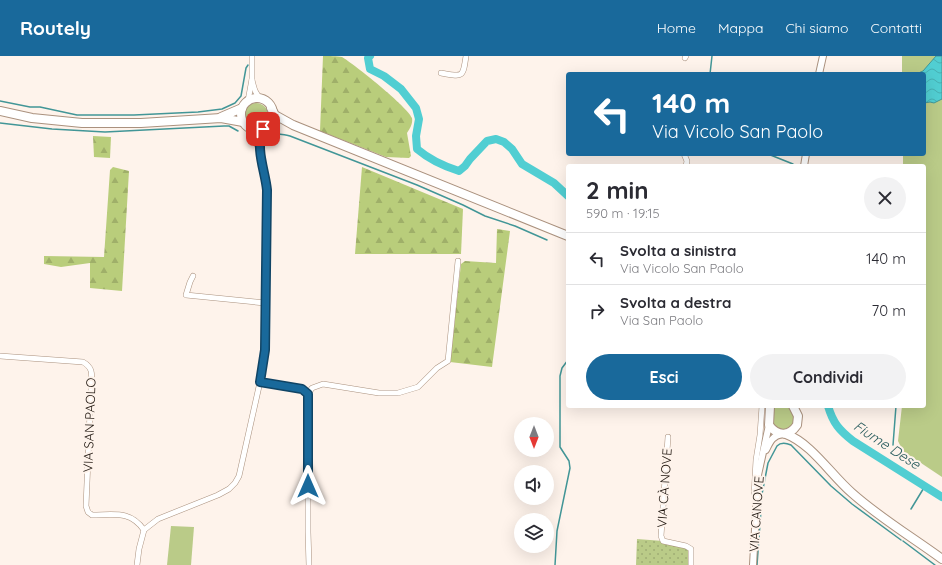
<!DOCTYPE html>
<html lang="it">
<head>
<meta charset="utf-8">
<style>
  :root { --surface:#fff; --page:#f2f2f3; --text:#2b2b33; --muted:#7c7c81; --line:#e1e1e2; --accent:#19699b }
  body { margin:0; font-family:Quicksand,sans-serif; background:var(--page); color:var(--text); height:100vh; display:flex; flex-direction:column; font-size:15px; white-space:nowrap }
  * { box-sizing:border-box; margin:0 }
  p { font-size:13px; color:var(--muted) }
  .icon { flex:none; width:22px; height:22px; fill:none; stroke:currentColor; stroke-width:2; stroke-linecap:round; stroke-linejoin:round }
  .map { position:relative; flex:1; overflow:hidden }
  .panel { position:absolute; left:566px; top:108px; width:360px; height:244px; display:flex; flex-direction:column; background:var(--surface); border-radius:4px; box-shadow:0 4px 16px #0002 }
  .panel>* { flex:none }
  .guide { position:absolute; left:566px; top:16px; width:360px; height:84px; border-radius:4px; box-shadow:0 4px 16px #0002; background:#19699b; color:#fff; overflow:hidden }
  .needle { width:26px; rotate:180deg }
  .controls { position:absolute; left:514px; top:361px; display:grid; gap:8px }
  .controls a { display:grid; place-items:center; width:40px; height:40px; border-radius:50%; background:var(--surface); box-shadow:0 4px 16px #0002; font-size:20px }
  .pin { position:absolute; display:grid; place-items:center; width:34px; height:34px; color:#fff; margin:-17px; border-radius:8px; box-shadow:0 2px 6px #0006 }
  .me { position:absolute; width:44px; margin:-22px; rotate:0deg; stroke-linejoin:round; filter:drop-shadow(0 0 3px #0008) }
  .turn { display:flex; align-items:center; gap:14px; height:84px; padding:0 20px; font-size:18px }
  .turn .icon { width:52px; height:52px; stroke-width:2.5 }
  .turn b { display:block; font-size:28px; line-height:34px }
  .round { display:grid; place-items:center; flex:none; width:42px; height:42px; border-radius:21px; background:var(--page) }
  .head { display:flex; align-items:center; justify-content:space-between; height:68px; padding:0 20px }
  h1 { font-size:24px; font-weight:700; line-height:30px }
  .button { display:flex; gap:8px; margin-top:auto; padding:8px 20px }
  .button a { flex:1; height:46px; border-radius:24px; background:var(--accent); color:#fff; font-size:16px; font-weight:700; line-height:46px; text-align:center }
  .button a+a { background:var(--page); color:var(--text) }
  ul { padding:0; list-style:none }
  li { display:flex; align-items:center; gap:12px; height:52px; padding:0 20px; border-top:1px solid var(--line) }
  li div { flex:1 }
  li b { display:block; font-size:15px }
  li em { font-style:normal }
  header { display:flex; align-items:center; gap:24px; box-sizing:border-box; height:56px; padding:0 20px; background:var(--accent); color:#fff }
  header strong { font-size:19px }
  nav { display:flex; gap:22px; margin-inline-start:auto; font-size:14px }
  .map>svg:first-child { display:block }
  .green { fill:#bacb88 }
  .forest { fill:url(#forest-firs) }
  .park { fill:url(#park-dots) }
  .water { fill:url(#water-waves); stroke:#429697 }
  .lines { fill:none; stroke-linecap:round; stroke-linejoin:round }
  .stream { stroke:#429697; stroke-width:1.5 }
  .river { stroke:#51ced2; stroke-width:8 }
  .minor-casing { stroke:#aa917e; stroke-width:6 }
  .tertiary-casing { stroke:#aa917e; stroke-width:8 }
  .primary-casing { stroke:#aa917e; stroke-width:10 }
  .minor { stroke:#fff; stroke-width:5 }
  .tertiary { stroke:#fff; stroke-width:6 }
  .primary { stroke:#fff; stroke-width:8 }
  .route-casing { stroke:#104465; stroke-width:10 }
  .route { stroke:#19699b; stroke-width:7 }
  .labels { text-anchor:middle; stroke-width:4; stroke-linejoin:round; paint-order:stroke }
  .street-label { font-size:13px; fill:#1e150e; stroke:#fef3eb }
  .water-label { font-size:14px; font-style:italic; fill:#265a5c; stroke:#fef3eb }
</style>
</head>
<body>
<header>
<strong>Routely</strong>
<nav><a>Home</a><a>Mappa</a><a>Chi siamo</a><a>Contatti</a></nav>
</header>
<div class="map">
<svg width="942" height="509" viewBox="0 0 942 509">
  <defs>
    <pattern id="forest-firs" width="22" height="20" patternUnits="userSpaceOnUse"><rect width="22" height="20" fill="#b9cd7b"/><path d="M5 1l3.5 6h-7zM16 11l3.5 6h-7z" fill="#9faf69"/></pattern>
    <pattern id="park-dots" width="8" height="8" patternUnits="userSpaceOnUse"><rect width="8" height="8" fill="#bacb88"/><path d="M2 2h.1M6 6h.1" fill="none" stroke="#9fad74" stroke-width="1.8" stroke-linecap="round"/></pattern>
    <pattern id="water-waves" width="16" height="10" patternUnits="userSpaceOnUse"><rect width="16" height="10" fill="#51ced2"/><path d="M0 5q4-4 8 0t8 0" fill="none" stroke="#46b0b3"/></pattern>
  </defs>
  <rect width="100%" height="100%" fill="#fef3eb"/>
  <g class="green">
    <path d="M902 0H942V421L903 395 898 385 902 350H924V110H903V98H924V18H902Z"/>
    <circle cx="256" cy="59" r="12"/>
    <path d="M773 350H790C791 353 794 356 794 359 798 375 775 379 772 367 771 362 773 355 773 350Z"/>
    <path d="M171 470 194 471 191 509H167Z"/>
  </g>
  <g class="forest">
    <path d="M323 0C329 0 337 0 342 1 354 8 408 51 412 62 413 68 410 72 407 77L411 100 409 102 386 101 320 75Z"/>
    <path d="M93 80 111 81 110 102 94 101Z"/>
    <path d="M113 111 129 115 122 235 90 232V207L61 211 44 208V200L104 201 110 114Z"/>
    <path d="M362 111 463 153 461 198H355Z"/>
    <path d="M497 173 510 175 492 311 450 306 461 208 465 205 496 207Z"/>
  </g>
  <path class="park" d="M637 483 663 485 689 491 691 509H636Z"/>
  <path class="water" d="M936 0H942V43L934 47 930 46 924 47V18H916L923 15Z"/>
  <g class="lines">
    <g class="stream">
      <path d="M710 18 712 0"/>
      <path d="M0 45 30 51H40L77 59H134L198 56 222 53 235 47 241 40 246 12 248 9"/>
      <path d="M0 67 52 73 105 76 224 70H229L238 75"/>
      <path d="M266 88C279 82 271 75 290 80L417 129 463 149 485 160 515 170 547 184"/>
      <path d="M768 98 793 108 794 110"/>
      <path d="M893 389 896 350"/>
      <path d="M761 450 762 438 768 407 777 390C781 386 786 387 791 389L831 430 852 448 901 484"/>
      <path d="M911 453 925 430"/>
      <path d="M903 485 935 509"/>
      <path d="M555 509 557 475 570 412 569 405 560 391V320L562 312 568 304"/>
      <path d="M757 509 761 454"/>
    </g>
    <g class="river">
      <path d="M370 0 368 2 370 13 384 20 401 33 416 52 419 63 416 80 417 93C430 104 443 110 459 115L465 110 470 103 487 85 496 83 504 86 512 93 522 108 554 127 568 140"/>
      <path d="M828 350C833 367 839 374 853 385L942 441"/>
    </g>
    <g class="minor-casing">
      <g id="minor">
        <path d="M685 2 686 0"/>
        <path d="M441 17C463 21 463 22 466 0"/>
        <path d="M252 24C254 32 255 38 262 44"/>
        <path d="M248 45 252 23V0"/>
        <path d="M259 92 261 79 263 73"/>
        <path d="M684 98 687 105 686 110"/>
        <path d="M193 220 190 226 186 239 265 247"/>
        <path d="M0 300 83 306C95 313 91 320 91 333L86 450 88 456 92 459C114 459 130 454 144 474"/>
        <path d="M260 326 302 333 308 338"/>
        <path d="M668 381 661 480 663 485 686 490 691 493V509"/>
        <path d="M754 440 756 404 760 379 762 350"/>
        <path d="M137 509 139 493 144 474 149 470 158 463 218 439 229 433 235 427 239 420 260 326 265 294 267 134 265 122 259 93 250 73"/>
        <path d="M309 509 308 476V338L312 332 323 328 379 337H398L418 331 437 312 448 305 458 205"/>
      </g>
    </g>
    <g class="tertiary-casing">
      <g id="tertiary">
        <path d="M819 18 823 0"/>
        <path d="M804 110 806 98"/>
        <path d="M766 394C770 386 772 380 782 378"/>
        <path d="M753 509 758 419 769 369"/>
      </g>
    </g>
    <g class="primary-casing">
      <g id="primary">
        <circle cx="257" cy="58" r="16"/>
        <path d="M271 52 275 59 293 69 568 180"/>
        <path d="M0 55 32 62 82 67H141L221 62 243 66"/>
        <path d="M221 61 242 52"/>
        <path d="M770 350 769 369C777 380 789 381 797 369L798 360 793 350"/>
        <path d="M786 378C812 388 831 419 852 437 880 462 912 481 942 503"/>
      </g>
    </g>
    <use href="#minor" class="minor"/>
    <use href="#tertiary" class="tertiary"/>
    <use href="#primary" class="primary"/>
  </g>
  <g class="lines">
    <g class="route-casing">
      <path id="route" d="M263 73C255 93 265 114 267 134L265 294 260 326 302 333 308 338V430"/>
    </g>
    <use href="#route" class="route"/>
  </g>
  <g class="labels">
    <g class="street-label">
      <text transform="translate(89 369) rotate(-88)" y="5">VIA SAN PAOLO</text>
      <text transform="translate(664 432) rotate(-86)" y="5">VIA CÀ NOVE</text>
      <text transform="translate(756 458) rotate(-86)" y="5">VIA CANOVE</text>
    </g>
    <g class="water-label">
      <text transform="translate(887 389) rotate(33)" y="5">Fiume Dese</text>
    </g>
  </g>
</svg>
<div class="controls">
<a><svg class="needle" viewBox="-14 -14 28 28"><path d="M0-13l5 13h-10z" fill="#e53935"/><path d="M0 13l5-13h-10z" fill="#7c7c81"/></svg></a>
<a><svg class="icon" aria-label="sound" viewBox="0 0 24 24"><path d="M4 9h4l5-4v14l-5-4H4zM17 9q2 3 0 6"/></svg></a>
<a><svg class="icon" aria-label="layers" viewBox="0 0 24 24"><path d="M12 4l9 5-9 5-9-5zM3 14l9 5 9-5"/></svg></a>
</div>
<div class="pin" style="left:263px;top:73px;background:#d93025"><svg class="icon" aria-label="arrive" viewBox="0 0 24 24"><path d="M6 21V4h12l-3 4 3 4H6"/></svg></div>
<svg class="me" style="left:308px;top:430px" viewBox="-20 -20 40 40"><path d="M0-17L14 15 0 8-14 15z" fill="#19699b" stroke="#fff" stroke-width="4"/></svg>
<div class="guide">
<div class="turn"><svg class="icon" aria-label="left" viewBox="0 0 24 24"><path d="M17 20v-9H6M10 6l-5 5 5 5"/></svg><div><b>140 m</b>Via Vicolo San Paolo</div></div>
</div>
<section class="panel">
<div class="head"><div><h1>2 min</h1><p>590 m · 19:15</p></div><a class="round"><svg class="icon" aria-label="close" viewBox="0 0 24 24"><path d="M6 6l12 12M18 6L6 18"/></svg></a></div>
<ul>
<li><svg class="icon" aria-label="left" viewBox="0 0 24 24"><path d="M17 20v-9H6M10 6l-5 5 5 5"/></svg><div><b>Svolta a sinistra</b><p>Via Vicolo San Paolo</p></div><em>140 m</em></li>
<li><svg class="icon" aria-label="right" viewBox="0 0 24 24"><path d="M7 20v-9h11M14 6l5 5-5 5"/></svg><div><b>Svolta a destra</b><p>Via San Paolo</p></div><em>70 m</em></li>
</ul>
<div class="button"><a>Esci</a><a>Condividi</a></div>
</section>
</div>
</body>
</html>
